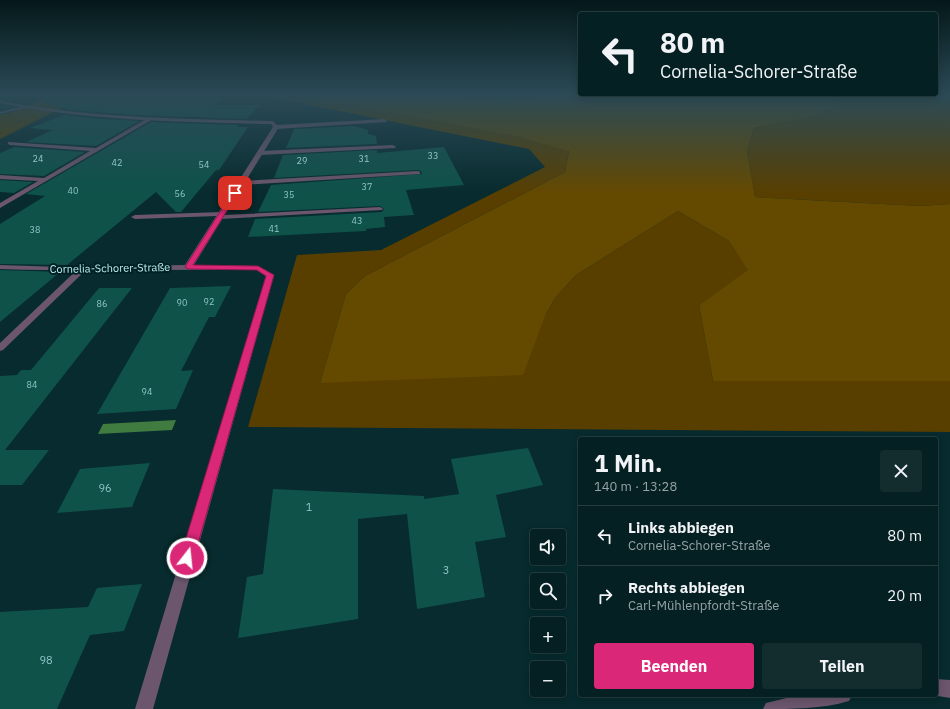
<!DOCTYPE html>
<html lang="de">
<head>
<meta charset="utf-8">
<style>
  :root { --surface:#052022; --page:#132d2f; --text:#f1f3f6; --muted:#97a3a5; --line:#263e40; --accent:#db2777 }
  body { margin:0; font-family:"IBM Plex Sans",sans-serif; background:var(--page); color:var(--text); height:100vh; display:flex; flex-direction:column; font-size:15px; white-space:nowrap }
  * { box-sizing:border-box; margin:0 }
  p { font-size:13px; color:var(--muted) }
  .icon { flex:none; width:22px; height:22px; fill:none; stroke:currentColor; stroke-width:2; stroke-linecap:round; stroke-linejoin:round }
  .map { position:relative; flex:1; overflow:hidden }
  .sheet { position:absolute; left:578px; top:437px; width:360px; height:260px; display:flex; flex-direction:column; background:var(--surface); border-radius:4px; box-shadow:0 2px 10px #0003,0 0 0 1px var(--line) }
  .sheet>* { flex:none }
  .guide { position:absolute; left:578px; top:12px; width:360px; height:84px; border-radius:4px; box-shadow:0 2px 10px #0003,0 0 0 1px var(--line); background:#052022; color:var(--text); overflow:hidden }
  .controls { position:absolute; left:530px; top:529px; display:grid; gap:8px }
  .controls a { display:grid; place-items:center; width:36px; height:36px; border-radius:4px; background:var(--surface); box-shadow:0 2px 10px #0003,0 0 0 1px var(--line); font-size:20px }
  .pin { position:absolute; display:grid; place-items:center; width:34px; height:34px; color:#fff; margin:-17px; border-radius:8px; box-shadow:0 2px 6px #0006 }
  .me { position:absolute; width:44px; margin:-22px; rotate:16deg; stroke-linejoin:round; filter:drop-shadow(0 0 3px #0008) }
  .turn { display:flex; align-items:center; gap:14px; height:84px; padding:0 16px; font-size:18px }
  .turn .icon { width:52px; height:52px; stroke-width:2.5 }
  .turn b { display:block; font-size:28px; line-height:34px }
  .round { display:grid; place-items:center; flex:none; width:42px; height:42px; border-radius:4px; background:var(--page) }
  .head { display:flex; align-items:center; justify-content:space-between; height:68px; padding:0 16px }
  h1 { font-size:24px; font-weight:800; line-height:30px }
  .action { display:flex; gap:8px; margin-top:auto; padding:8px 16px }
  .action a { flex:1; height:46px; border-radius:4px; background:var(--accent); color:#fff; font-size:16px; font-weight:800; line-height:46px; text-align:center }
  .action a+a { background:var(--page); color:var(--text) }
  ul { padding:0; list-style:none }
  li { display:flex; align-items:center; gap:12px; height:60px; padding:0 16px; border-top:1px solid var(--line) }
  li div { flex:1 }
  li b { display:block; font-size:15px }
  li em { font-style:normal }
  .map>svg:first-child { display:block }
  .green { fill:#583f00 }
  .forest { fill:#644900 }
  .water { fill:#407b40 }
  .building { fill:#0e524a }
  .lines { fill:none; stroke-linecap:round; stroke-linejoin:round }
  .lane { fill:#6b566d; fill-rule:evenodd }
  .street { fill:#6b566d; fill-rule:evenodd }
  .route { fill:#db2777; stroke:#8e194d }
  .labels { text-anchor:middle; stroke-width:4; stroke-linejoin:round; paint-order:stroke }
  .number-label { font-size:9px; fill:#90c6c7 }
  .street-label { font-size:11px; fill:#bcecf1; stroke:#002124 }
  .near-number-label { font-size:11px; fill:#90c6c7 }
</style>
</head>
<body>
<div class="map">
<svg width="950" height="709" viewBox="0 0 950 709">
  <rect width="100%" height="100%" fill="#072b2e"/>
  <g class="green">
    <path d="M53 94H89L0 139V115L16 111Z"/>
    <path d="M255 94H298L349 103 518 137 569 150 565 172 365 276 346 294 320 383 545 316 555 298 576 275 678 211 729 241 749 270 699 305 713 381H950V432L248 427 297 255 381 250 545 167 529 149Z"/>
    <path d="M452 94H550L506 102Z"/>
    <path d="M841 94H950V204L920 206 755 197 747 151 754 128 815 116 848 97Z"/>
  </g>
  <path class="forest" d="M298 94H452L506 102 550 94H841L849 97 815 116 754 128 747 151 755 197 920 206 950 204V381H713L699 305 748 270 729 241 678 211 576 275 555 298 545 316 523 375 320 383 346 294 365 276 565 172 569 151 518 137Z"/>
  <path class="water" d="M176 420 172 430 98 434 103 424Z"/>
  <g class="building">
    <path d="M45 94H173L165 98 222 99 213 105H260L246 119 136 115 70 110 44 103Z"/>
    <path d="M64 115 101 119 139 121 96 146 26 142 53 130 30 128Z"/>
    <path d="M151 122 239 125 237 127H248L219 170H216L181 212H176L156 192 67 265 0 264V224L45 196 26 194Z"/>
    <path d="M354 126 368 130V134L376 136 377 144 286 148 294 129Z"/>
    <path d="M14 147 85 152 44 176 0 174V153Z"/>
    <path d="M444 147 464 185 406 190 414 215 384 217 385 227 366 229V231L248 237 255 219 382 212 384 209 380 206 258 212 271 185 422 174 421 171 418 170 274 178 283 155 377 150V153Z"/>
    <path d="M0 180 33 182 14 193 0 192Z"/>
    <path d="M0 270 32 271 60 272 0 322Z"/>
    <path d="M231 286 215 317H209L181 371 193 370 176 409 97 414 170 288Z"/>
    <path d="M99 288H132L5 450H49L22 485H0V376L17 375 21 370H31Z"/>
    <path d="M528 448 543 485 496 495 506 537 475 542 485 597 417 609 407 514 358 519V619L238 638 247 577 263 574 273 489 424 496V499L459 494 451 459Z"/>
    <path d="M150 463 132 507 57 513 80 469Z"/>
    <path d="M142 584 124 631 90 635 57 709H0V612L88 607 97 588Z"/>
  </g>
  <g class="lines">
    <g class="lane">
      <path d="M23 106 25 108 0 114V112Z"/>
      <path d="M148 118 153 119 0 208V203L38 181 0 179V175L44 178 90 151 10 145 8 144V142L96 148Z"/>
      <path d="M385 119 387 122 276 129 273 127 276 125Z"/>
      <path d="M393 145 396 147 395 148 260 155 257 153 260 151Z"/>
      <path d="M418 171 420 172V174L241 185 238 183 241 181Z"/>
      <path d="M380 207 383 209 382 210 220 219H217V216L135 219 131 217 135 215 222 212 225 215Z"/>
      <path d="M81 266H84L88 268 3 350 0 351V343Z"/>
    </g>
    <g class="street">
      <path d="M0 101C90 118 182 119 273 121L279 127 194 265 258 266 274 275 153 709H135L266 276 256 270C171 269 85 272 0 269V265L62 267 185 265 273 127 271 124C181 122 89 121 0 103Z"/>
      <path d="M936 679 950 680V698L932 695H936Z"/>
      <path d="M799 695H852L849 701C822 709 792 709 763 709L766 703Z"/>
    </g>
  </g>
  <linearGradient id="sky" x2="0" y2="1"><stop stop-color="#041819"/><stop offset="0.49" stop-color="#2b4a57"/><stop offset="1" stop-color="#2b4a57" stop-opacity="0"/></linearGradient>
  <rect width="950" height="193" fill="url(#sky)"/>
  <path class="route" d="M235 191 238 193 193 265 258 266 274 275 194 558 192 563 187 564 182 563 180 558 266 276 257 270 188 269 185 267 232 193Z"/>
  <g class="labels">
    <g class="number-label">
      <text x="433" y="159">33</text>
      <text x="38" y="162">24</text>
      <text x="364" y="162">31</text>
      <text x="302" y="164">29</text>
      <text x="117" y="166">42</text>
      <text x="204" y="168">54</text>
      <text x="367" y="190">37</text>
      <text x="73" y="194">40</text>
      <text x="180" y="197">56</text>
      <text x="289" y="198">35</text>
      <text x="357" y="224">43</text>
      <text x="274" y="232">41</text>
      <text x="35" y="233">38</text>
      <text x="209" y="305">92</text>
      <text x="182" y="306">90</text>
      <text x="102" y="307">86</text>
      <text x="32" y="388">84</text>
      <text x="147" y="395">94</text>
    </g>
    <g class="street-label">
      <text transform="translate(110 268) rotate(-1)" y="4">Cornelia-Schorer-Straße</text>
    </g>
    <g class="near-number-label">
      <text x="105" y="492">96</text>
      <text x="309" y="511">1</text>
      <text x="446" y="574">3</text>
      <text x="46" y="664">98</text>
    </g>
  </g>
</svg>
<div class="controls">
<a><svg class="icon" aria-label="sound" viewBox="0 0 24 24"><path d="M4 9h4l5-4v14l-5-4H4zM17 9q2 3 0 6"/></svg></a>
<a><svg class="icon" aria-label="search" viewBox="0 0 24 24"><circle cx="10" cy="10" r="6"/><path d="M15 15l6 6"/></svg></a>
<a>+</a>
<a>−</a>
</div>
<div class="pin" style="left:235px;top:193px;background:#d93025"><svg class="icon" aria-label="arrive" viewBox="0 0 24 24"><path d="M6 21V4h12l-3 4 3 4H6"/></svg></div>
<svg class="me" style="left:187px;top:558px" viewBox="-20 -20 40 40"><circle r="17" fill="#db2777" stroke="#fff" stroke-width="3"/><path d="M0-11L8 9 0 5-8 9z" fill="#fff"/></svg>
<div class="guide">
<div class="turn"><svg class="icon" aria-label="left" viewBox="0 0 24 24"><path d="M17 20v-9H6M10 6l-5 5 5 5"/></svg><div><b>80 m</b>Cornelia-Schorer-Straße</div></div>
</div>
<section class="sheet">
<div class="head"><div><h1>1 Min.</h1><p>140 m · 13:28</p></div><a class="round"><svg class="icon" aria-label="close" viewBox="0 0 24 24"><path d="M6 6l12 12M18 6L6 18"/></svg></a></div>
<ul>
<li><svg class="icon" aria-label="left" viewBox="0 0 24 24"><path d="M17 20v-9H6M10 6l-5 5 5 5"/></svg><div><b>Links abbiegen</b><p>Cornelia-Schorer-Straße</p></div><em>80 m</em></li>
<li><svg class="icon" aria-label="right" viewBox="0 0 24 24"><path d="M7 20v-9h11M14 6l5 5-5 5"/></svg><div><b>Rechts abbiegen</b><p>Carl-Mühlenpfordt-Straße</p></div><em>20 m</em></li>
</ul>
<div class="action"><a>Beenden</a><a>Teilen</a></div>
</section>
</div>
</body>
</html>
